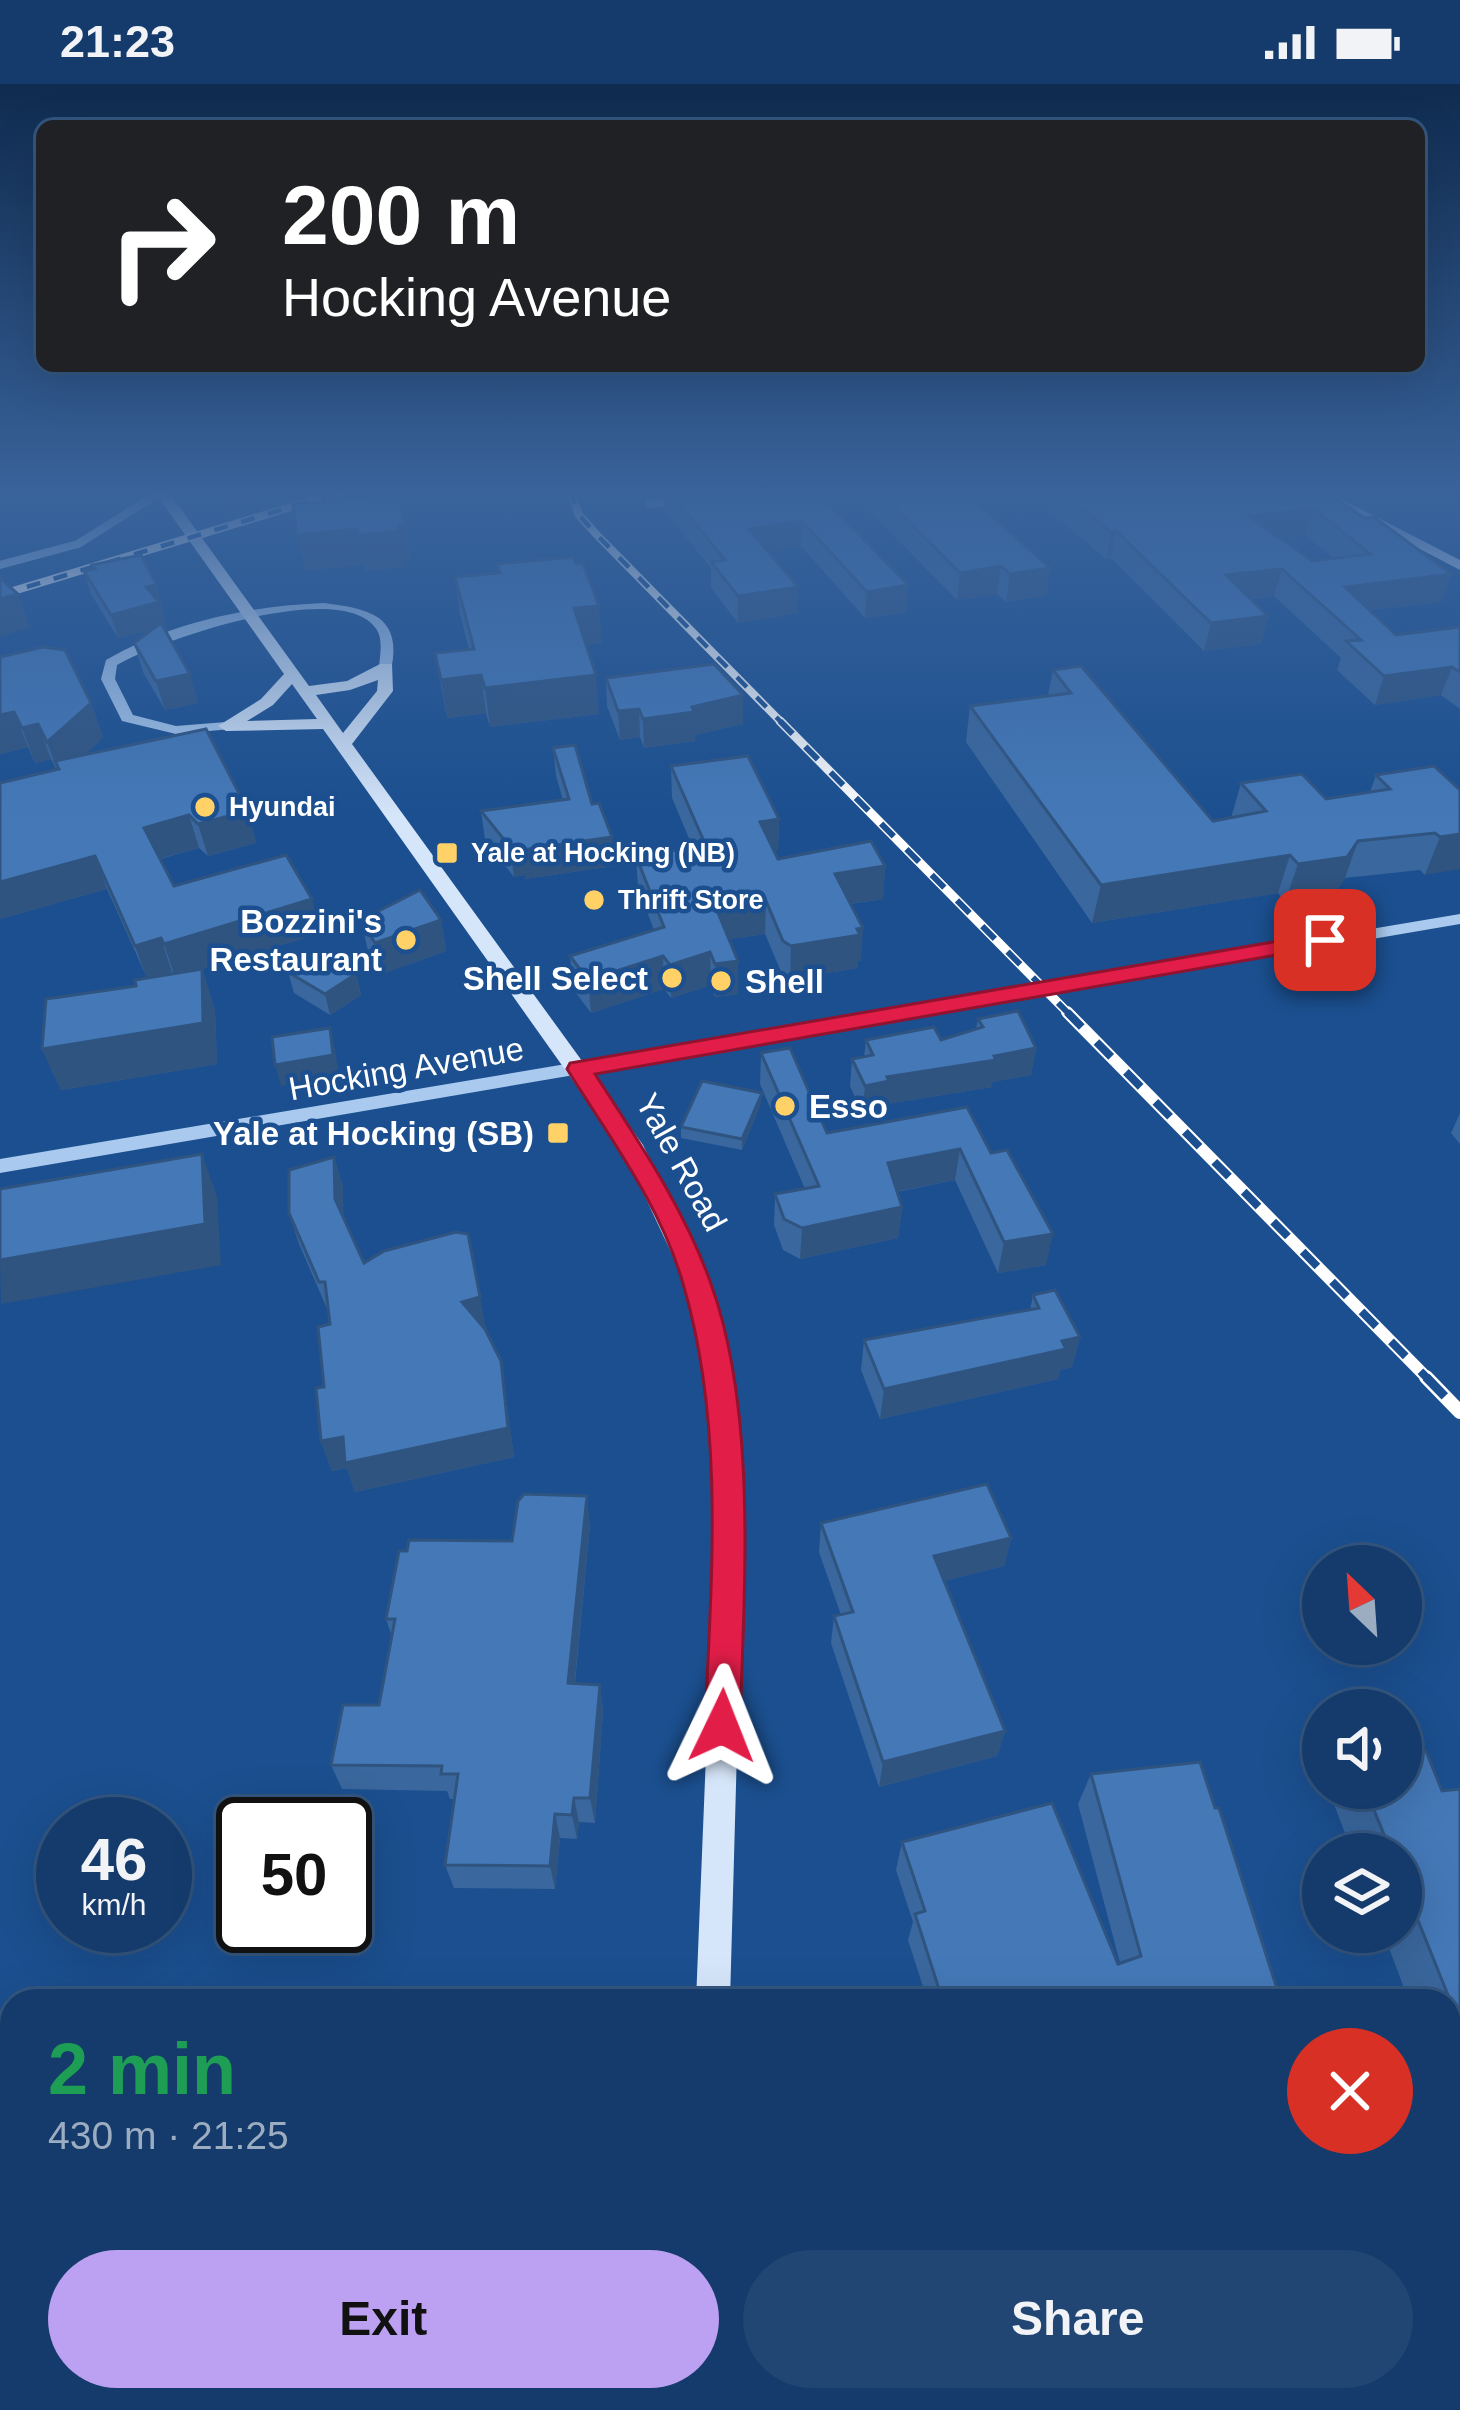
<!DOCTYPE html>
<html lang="en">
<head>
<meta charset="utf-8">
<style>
  :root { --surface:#143b6b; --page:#214673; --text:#f1f3f6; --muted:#9dadc1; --line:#33557e; --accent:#bca0f2 }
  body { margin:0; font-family:Arial,sans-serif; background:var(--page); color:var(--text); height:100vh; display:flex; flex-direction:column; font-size:45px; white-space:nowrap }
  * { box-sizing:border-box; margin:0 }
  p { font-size:39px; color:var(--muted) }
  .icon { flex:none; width:66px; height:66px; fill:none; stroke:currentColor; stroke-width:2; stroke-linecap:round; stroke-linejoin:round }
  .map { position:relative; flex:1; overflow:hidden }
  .sheet { position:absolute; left:0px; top:1905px; width:1461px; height:423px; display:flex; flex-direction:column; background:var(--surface); border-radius:36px 36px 0 0; box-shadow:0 12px 48px #0002,0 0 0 3px var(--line) }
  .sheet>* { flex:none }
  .guide { position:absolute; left:36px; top:36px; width:1389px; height:252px; border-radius:18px; box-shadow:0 12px 48px #0002,0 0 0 3px var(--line); background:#202124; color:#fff; overflow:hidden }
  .needle { width:78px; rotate:335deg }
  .tools { position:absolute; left:1302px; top:1461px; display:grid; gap:24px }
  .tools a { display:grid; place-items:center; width:120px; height:120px; border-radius:50%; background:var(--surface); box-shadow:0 12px 48px #0002,0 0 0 3px var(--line); font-size:60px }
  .speed { position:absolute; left:36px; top:1713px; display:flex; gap:24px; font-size:60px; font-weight:700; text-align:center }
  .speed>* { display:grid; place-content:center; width:156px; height:156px; border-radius:50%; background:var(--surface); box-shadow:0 12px 48px #0002,0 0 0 3px var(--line); line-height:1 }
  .speed small { font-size:30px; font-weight:400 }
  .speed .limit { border:6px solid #111; border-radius:18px; background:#fff; color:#111 }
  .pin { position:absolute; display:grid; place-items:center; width:102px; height:102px; color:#fff; margin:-51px; border-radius:24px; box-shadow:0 6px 18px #0006 }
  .me { position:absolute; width:132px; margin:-66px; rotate:2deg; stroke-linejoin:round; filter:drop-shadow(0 0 9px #0008) }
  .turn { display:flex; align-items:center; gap:42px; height:252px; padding:0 48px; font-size:54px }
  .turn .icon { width:156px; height:156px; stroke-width:2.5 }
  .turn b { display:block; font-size:84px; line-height:102px }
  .round { display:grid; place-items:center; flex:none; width:126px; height:126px; border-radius:63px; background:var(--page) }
  .head { display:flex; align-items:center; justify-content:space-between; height:204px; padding:0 48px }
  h1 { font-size:72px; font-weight:600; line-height:90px; color:#1e9e55 }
  .action { display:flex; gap:24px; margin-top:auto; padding:24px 48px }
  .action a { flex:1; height:138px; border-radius:72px; background:var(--accent); color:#111; font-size:48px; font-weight:600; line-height:138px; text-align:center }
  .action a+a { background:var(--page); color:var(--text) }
  .status { display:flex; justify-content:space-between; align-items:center; height:84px; padding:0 60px; background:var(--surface); direction:ltr }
  .status svg { height:33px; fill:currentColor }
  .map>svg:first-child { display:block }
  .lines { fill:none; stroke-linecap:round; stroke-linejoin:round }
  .minor { stroke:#a9c9ee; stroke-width:8 }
  .tertiary { fill:#a9c9ee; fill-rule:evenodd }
  .secondary { fill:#d6e6fa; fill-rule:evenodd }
  .rail-far3-casing { stroke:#fff; stroke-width:8 }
  .rail-far2-casing { stroke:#fff; stroke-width:9 }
  .rail-far1-casing { stroke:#fff; stroke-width:12 }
  .rail-casing { stroke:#fff; stroke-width:14 }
  .rail-far3 { stroke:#1b4f8f; stroke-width:4.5; stroke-dasharray:14; stroke-linecap:butt }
  .rail-far2 { stroke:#1b4f8f; stroke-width:6; stroke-dasharray:18; stroke-linecap:butt }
  .rail-far1 { stroke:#1b4f8f; stroke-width:8; stroke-dasharray:21; stroke-linecap:butt }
  .rail { stroke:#1b4f8f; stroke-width:9; stroke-dasharray:27; stroke-linecap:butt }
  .wall { fill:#3a679d; fill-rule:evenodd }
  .shaded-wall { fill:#305480 }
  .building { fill:#4478b7; stroke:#305480; stroke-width:3; fill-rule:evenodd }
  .route { fill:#e11d48; stroke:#92132f; stroke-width:3 }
  .poi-dot { fill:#ffd166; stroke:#1b4f8f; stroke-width:4.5 }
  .labels { text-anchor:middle; stroke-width:9; stroke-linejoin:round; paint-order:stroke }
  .far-poi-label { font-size:27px; font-weight:bold; fill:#fff; stroke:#1b4f8f; text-anchor:start }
  .poi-label { font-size:33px; font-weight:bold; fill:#fff; stroke:#1b4f8f; text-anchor:end }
  .street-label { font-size:33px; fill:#fff; stroke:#1b4f8f }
</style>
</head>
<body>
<div class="status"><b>21:23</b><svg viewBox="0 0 49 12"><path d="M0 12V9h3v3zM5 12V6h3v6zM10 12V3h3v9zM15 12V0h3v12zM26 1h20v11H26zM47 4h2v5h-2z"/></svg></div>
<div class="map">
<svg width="1460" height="2326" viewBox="0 0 1460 2326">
  <rect width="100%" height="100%" fill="#1b4f8f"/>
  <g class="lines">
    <g class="minor">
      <path d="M650 420 676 417"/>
      <path d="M0 481 78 460 162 407"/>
    </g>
    <g class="tertiary">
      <path d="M324 519C369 525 403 531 391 586L379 583C380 572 383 556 377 546 344 492 159 556 117 581L115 595 133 631 176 642 226 638 233 642 231 645 176 650 122 637 101 595 106 576C172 538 249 522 324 519Z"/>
      <path d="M1460 830V840L0 1089V1075Z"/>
    </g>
    <g class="secondary">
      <path d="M154 407H168L309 602 347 597 380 580H392L393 607 352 660 643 1061 710 1200 733 1307 743 1450 730 1917H696L715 1450 707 1307 686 1200 625 1070 323 645 226 647 218 642 261 615 284 590ZM378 596 377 607 343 649 316 611 350 606ZM292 600 317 635 247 637 273 621Z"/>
      <path d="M1309 407H1326L1460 476V486Z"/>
      <path d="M647 2316H687L685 2326H645Z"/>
    </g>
    <g class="rail-far3-casing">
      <g id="rail-far3">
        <path d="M570 407 579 431 597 451 783 640"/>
        <path d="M0 511 344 407"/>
      </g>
    </g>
    <g class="rail-far2-casing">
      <path id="rail-far2" d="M780 637 1070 931"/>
    </g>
    <g class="rail-far1-casing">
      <path id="rail-far1" d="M1067 928 1429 1296"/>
    </g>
    <g class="rail-casing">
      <path id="rail" d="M1426 1293 1460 1328"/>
    </g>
    <use href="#rail-far3" class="rail-far3"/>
    <use href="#rail-far2" class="rail-far2"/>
    <use href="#rail-far1" class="rail-far1"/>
    <use href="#rail" class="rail"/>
  </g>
  <g class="wall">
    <path d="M208 407H263L265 418 226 430Z"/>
    <path d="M650 407H817L906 528 865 534 801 462 768 468 797 529 738 539 711 504V484L665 427 664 410 653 411Z"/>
    <path d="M850 407H964L1050 484 1046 511 1006 518 997 510 957 516Z"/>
    <path d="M1027 407H1325L1451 490 1441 518 1370 526 1396 551 1460 543V625L1441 611 1375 621 1337 586 1341 574 1274 512 1251 515 1268 532 1261 560 1204 567 1111 474 1106 475ZM1306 451 1334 475 1312 477 1280 454Z"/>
    <path d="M497 480H576L602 559 586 561 599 630 490 643 486 629 447 634 435 569 469 565 460 530 455 493 498 489Z"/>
    <path d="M84 487 163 524 161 525 166 542H163L190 590 198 619 165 626 143 588 134 559 154 545 118 554 91 510Z"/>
    <path d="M0 573 91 619 103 654 84 671 248 727 256 759 208 772 199 764 160 775 174 802 321 849 202 885 215 926 217 980 61 1006 42 965 147 894 107 805 0 835V699L56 685 51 675 35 679 28 663 0 670Z"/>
    <path d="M1053 586 1213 737 1231 734 1241 699 1326 715 1370 708 1376 691 1460 706 1425 791 1420 786 1345 794 1334 810 1285 818 1278 809 1092 839 966 658 970 622 1048 611Z"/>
    <path d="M606 594 743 611V640L695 651V657L644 664 640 653 620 656 607 622Z"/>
    <path d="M553 664 612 753 614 782 525 795V791L514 793 485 756 481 727 563 716 556 692Z"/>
    <path d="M671 682 779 735 778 767H774L778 775 885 782 883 815 850 820 861 877H858V884L790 895 782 890 765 850 729 855 738 877V910L715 913 711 901 671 914 664 905 591 929 573 905 570 872 654 846 638 804 636 772 693 764 672 714Z"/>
    <path d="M361 836H441L446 867 382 890 368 867Z"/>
    <path d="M288 888 356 890 361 911 330 931 294 909Z"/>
    <path d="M978 935 1036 964 1031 991 992 998V1003L887 1020 886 1024 862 1029 850 1002 852 975 864 973 866 956H941L976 945Z"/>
    <path d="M761 969 827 1049 967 1023 1046 1181 998 1189 955 1096 897 1108 902 1123 898 1154 800 1175 783 1166 774 1141 775 1110 805 1105 760 1000Z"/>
    <path d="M761 1019 742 1066 681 1054V1043Z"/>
    <path d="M1460 1029V1060L1451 1049Z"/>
    <path d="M334 1073 343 1104V1134L364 1179 486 1244 501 1277 514 1373 355 1408 347 1384 332 1387 321 1357 330 1240 328 1227 299 1160 289 1129Z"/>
    <path d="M1033 1211 1080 1253 1072 1283 1060 1286 1058 1295 880 1335 861 1286 864 1256 1030 1226Z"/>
    <path d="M821 1439 1011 1454 1004 1482 944 1497 1005 1647 997 1672 879 1703 831 1559 834 1532 841 1531 819 1468Z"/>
    <path d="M590 1441 575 1599 600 1601 603 1628 595 1739 579 1738 577 1755 560 1754 555 1805 454 1804 445 1781 455 1715H450L447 1707 342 1705 331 1681 379 1621 392 1553 386 1535 512 1457Z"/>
    <path d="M1091 1690 1281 1917H918L920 1911 925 1909 908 1856 913 1838 896 1786 902 1758 1120 1879 1078 1720Z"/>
    <path d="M1331 1704H1401L1442 1707 1460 1705V2049L1449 2021V1917H1409L1383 1848H1401V1770H1353L1329 1707Z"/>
    <path d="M985 2316 1041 2326H974V2324Z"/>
    <path d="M1236 2316H1415L1418 2326H1239Z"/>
  </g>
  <g class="shaded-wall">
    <path d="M220 407H263L265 418 226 430Z"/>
    <path d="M1314 425 1306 451 1242 459 1249 432Z"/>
    <path d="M802 437 801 462 748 471 749 445Z"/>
    <path d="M405 440 411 476 404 477 405 483 365 487 359 451Z"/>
    <path d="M357 445 364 481 305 487 297 451Z"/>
    <path d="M1116 447 1111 474 1106 475 1111 448Z"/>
    <path d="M1001 482 997 510 957 516 960 489Z"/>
    <path d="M1050 484 1046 511 1006 518 1010 490Z"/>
    <path d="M1282 485 1274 512 1219 518 1226 491Z"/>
    <path d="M1451 490 1441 518 1336 530 1345 503Z"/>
    <path d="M157 501 166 542 118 554 111 531 146 503Z"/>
    <path d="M908 501 906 528 865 534 867 508Z"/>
    <path d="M798 503 797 529 738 539V512Z"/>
    <path d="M18 510 30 543 0 553V515Z"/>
    <path d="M599 522 602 559 577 562 574 524Z"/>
    <path d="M1268 532 1261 560 1204 567 1211 539Z"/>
    <path d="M1452 583 1441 611 1375 621 1384 592Z"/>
    <path d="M190 590 198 619 165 626 156 597Z"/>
    <path d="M481 591 486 629 447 634 441 596Z"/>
    <path d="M596 591 599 630 490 643 485 604Z"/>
    <path d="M743 611V640L695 651V657L644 664 643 635Z"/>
    <path d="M91 619 103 654 60 693 47 658Z"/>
    <path d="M639 625 640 653 620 656 618 627Z"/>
    <path d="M14 628 28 663 0 670V631Z"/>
    <path d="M38 640 51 675 35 679 22 644Z"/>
    <path d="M248 727 256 759 208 772 198 740Z"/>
    <path d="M189 731 199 764 154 776 144 744Z"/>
    <path d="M779 735 778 767 759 770 760 738Z"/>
    <path d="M1460 750V785L1425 791 1440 753Z"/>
    <path d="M612 753 614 782 525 795V791L514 793 510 763Z"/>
    <path d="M1358 757 1345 794 1334 810 1285 818 1298 780Z"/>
    <path d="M1290 771 1278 809 1092 839 1101 801Z"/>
    <path d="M95 772 107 805 0 835V798Z"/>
    <path d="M885 782 883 815 833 822 835 790Z"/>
    <path d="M312 815 321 849 202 885 215 926 217 980 61 1006 42 965 175 893 164 860Z"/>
    <path d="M766 817 765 850 717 857 716 824Z"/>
    <path d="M441 836 446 867 382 890 375 859Z"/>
    <path d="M863 844 861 877H858V884L790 895 791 862Z"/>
    <path d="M161 854 172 888 147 895 135 862Z"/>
    <path d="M710 868 711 901 671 914 670 881Z"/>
    <path d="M663 872 664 905 591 929 588 896Z"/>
    <path d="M738 877V910L715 913V880Z"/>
    <path d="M356 890 361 911 330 931 325 910Z"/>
    <path d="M330 944 335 965 339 992 281 1002 275 981Z"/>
    <path d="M1036 964 1031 991 992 998V1003L887 1020 886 1024 862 1029 865 1002 887 993Z"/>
    <path d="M762 1009 761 1019 742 1066V1055Z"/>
    <path d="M960 1065 955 1096 884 1110 888 1079Z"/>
    <path d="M202 1070 217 1112 221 1181 1 1220 0 1176Z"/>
    <path d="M334 1073 343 1104 344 1146 335 1115Z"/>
    <path d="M902 1123 898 1154 800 1175 802 1144Z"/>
    <path d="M1053 1150 1046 1181 998 1189 1004 1158Z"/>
    <path d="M480 1213 486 1244 468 1248 462 1218Z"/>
    <path d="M1080 1253 1072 1283 1060 1286 1058 1295 880 1335 884 1305Z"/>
    <path d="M501 1277 514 1373 355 1408 347 1384 332 1387 321 1357Z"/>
    <path d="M587 1412 590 1441 572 1625 568 1599Z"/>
    <path d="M1011 1454 1004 1482 928 1501 934 1472Z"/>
    <path d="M600 1601 603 1628 595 1739 590 1714Z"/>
    <path d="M1005 1647 997 1672 879 1703 883 1678Z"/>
    <path d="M574 1714 579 1738 577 1755 572 1731Z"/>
    <path d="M555 1730 560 1754 555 1805 550 1782Z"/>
  </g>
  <g class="building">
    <path d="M669 407H817L908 501 867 508 802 437 749 445 798 503 738 512 711 478 725 476Z"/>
    <path d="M878 407H964L1050 484 1010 490 1001 482 960 489Z"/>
    <path d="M1062 407H1325L1364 434 1374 433 1451 490 1345 503 1396 551 1460 543V588L1452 583 1384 592 1346 557 1361 556 1282 485 1226 491 1268 532 1211 539 1116 447 1111 448ZM1314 425 1370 470 1312 477 1249 432Z"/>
    <path d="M392 411 393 416H399L405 440 398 441 399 447 359 451 357 445 297 451 293 420Z"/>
    <path d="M141 471 157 501 146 503 159 518 111 531 84 487 95 485 92 481Z"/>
    <path d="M573 473 576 480H583L599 522 574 524 596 591 485 604 481 591 441 596 435 569 474 565 455 493 500 489 497 480Z"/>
    <path d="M0 494 18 510 0 515Z"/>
    <path d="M161 539 190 590 156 597 134 559Z"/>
    <path d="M43 563 65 566 91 619 47 658 38 640 22 644 14 628 0 631V573Z"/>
    <path d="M714 580 743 611 692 623 694 628 643 635 639 625 618 627 606 594Z"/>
    <path d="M1081 582 1213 737 1266 727 1241 699 1302 690 1326 715 1390 705 1376 691 1434 682 1460 706V750L1440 753 1435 749 1358 757 1347 773 1298 780 1290 771 1101 801 970 622 1071 609 1053 586Z"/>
    <path d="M206 645 248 727 198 740 189 731 144 744 174 802 286 771 312 815 164 860 161 854 135 862 95 772 0 798V699L59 685 55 677Z"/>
    <path d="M575 661 592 720 599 719 612 753 522 766 521 761 510 763 481 727 569 715 553 664Z"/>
    <path d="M748 672 779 735 760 738 778 775 871 757 885 782 835 790 863 844 857 845 860 851 791 862 783 857 766 817 716 824 738 877 715 880 710 868 670 881 663 872 588 896 570 872 664 843 636 772 706 762 671 682Z"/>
    <path d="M420 806 441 836 375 859 361 836Z"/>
    <path d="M316 871 356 890 325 910 288 888Z"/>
    <path d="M202 885 203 939 42 965 46 915 136 902 135 896Z"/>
    <path d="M1018 927 1036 964 994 972 996 976 887 993 889 997 865 1002 852 975 873 971 866 956 934 943 941 956 983 943 978 935Z"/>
    <path d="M330 944 333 971 275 981 272 953Z"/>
    <path d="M790 964 827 1049 967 1023 991 1069 1007 1066 1053 1150 1004 1158 960 1065 888 1079 902 1123 802 1144 784 1135 775 1110 819 1102 761 969Z"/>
    <path d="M702 997 762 1009 742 1055 681 1043Z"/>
    <path d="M202 1070 205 1140 0 1176V1105Z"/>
    <path d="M334 1073 335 1115 364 1179 384 1167 456 1148 468 1150 480 1213 462 1218 485 1245 501 1277 508 1344 345 1379 343 1353 321 1357 316 1304 324 1303 318 1243 330 1240 325 1198H319L289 1129V1086Z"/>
    <path d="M1055 1206 1080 1253 1062 1257 1066 1265 884 1305 864 1256 1039 1224 1033 1211Z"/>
    <path d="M987 1400 1011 1454 934 1472 1005 1647 883 1678 834 1532 853 1528 821 1439Z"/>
    <path d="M524 1410 587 1412 568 1599 600 1601 590 1714H574L572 1731 555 1730 550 1782 445 1781 458 1690H441L442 1682 331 1681 343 1621H379L395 1535H386L399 1467H407L409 1456 512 1457 518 1417Z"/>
    <path d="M1426 1667 1442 1707 1460 1705V1941L1401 1794V1770H1392L1365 1704H1401V1670Z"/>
    <path d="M1200 1678 1215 1724H1219L1281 1917H922L920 1911 939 1905 915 1830 925 1827 902 1758 1052 1719 1118 1880 1141 1872 1091 1690Z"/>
    <path d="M1037 2316 1041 2326H986L983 2317Z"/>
    <path d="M1113 2316H1124L1128 2326H1084Z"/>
    <path d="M1263 2316H1415L1418 2326H1265Z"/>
  </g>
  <linearGradient id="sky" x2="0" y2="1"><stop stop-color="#0f2b4f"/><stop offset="0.56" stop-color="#39639b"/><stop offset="1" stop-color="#39639b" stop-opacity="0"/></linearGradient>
  <rect width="1460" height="733" fill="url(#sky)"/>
  <path class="route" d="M1325 849 1336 856 1333 861 595 990C638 1057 683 1122 710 1197 758 1327 744 1505 740 1642L735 1653 722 1658 710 1653 705 1642C711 1496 725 1345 684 1203 662 1123 610 1054 567 985L570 979Z"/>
  <g class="poi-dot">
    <circle cx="205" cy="723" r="12"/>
    <rect x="435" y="757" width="24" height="24" rx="6"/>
    <circle cx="594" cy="816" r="12"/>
    <circle cx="406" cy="856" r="12"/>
    <circle cx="672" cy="894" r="12"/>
    <circle cx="721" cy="897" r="12"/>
    <circle cx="785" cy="1022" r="12"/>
    <rect x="546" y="1037" width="24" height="24" rx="6"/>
  </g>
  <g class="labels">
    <g class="far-poi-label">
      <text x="229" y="732">Hyundai</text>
      <text x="471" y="778">Yale at Hocking (NB)</text>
      <text x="618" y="825">Thrift Store</text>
    </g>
    <g class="poi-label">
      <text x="382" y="849">Bozzini's<tspan x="382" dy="38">Restaurant</tspan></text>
      <text x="648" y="906">Shell Select</text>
      <text x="745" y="909" text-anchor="start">Shell</text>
      <text x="809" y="1034" text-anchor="start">Esso</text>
      <text x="534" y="1061">Yale at Hocking (SB)</text>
    </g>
    <g class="street-label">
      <text transform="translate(406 984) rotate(-10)" y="12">Hocking Avenue</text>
      <text transform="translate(682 1078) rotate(61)" y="12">Yale Road</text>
    </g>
  </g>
</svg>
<div class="tools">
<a><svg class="needle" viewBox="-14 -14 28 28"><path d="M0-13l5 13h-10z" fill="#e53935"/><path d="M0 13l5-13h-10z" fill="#9dadc1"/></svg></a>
<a><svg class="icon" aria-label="sound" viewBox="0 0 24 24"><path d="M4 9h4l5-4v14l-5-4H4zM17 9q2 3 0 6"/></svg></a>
<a><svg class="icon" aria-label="layers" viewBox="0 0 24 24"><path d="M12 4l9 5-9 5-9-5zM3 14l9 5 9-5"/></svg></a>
</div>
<div class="speed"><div>46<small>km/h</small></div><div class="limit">50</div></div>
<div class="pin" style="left:1325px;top:856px;background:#d93025"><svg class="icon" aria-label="arrive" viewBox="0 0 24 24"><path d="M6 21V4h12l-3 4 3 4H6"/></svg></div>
<svg class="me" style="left:722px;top:1642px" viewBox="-20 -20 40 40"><path d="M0-17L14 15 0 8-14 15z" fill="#e11d48" stroke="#fff" stroke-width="4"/></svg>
<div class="guide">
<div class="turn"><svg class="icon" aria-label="right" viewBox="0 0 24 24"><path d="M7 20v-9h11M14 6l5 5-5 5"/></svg><div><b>200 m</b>Hocking Avenue</div></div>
</div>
<section class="sheet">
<div class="head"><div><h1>2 min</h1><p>430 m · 21:25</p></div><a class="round" style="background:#d93025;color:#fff"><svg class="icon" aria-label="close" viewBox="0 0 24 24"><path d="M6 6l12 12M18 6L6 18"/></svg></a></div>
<div class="action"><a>Exit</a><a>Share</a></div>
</section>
</div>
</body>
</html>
